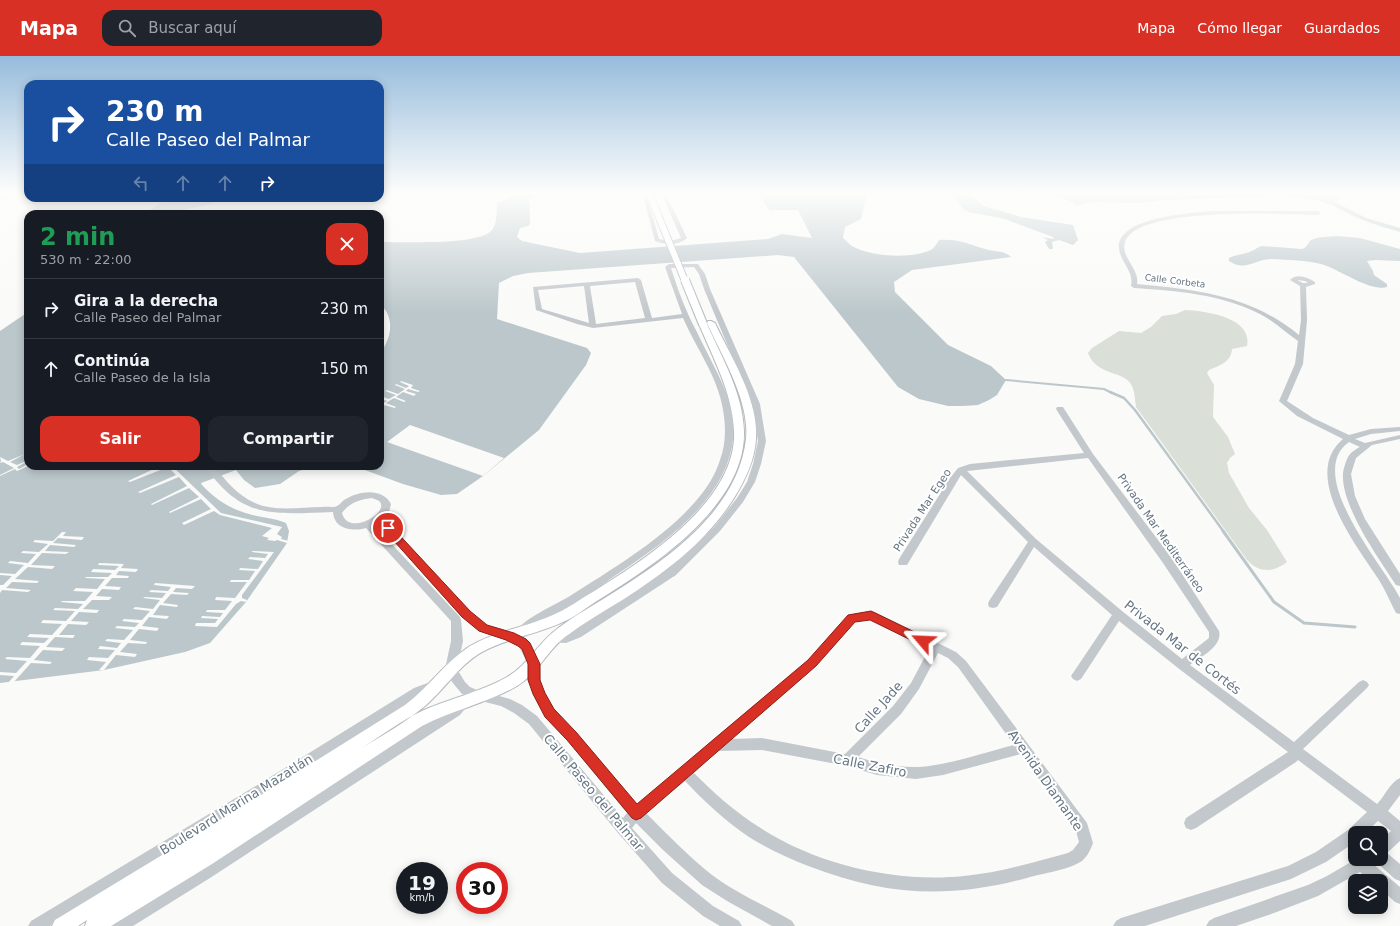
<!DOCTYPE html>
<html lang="es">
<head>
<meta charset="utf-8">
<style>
  :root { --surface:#171b24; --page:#20242c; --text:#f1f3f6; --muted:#9ea1a6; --line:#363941; --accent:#d93025 }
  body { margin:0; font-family:"DejaVu Sans",sans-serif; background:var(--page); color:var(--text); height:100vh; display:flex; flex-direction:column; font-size:15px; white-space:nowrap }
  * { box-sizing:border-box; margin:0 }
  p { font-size:13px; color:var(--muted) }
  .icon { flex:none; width:22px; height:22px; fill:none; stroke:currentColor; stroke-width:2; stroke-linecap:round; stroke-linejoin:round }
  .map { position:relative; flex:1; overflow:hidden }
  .drawer { position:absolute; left:24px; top:154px; width:360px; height:260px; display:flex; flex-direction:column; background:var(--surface); border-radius:12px; box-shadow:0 2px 10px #0003 }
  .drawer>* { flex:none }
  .hud { position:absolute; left:24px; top:24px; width:360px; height:122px; border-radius:12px; box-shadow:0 2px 10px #0003; background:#1a4fa0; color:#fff; overflow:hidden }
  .tools { position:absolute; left:1348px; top:770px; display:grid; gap:8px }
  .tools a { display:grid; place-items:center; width:40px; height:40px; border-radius:8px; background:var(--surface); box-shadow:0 2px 10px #0003; font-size:20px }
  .speed { position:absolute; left:396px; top:806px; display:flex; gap:8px; font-size:20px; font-weight:700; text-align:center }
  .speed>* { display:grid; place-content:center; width:52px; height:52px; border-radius:50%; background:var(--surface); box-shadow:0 2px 10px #0003; line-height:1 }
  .speed small { font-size:10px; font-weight:400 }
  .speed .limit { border:6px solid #d22; background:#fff; color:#111 }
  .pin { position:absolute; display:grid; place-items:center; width:34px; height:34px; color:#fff; margin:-17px; border:2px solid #fff; border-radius:50%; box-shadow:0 1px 4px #0007 }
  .me { position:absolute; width:44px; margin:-22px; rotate:296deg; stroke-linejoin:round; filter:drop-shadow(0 0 3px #0008) }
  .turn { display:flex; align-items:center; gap:14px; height:84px; padding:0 16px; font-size:18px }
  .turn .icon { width:52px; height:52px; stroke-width:2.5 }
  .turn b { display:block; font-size:28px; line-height:34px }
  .lanes { display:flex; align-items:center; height:38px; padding:0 16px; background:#0003; justify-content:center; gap:20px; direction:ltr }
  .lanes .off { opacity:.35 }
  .round { display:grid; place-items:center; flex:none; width:42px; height:42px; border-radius:12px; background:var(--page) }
  .overview { display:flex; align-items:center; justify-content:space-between; height:68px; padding:0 16px }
  h1 { font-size:24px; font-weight:700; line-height:30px; color:#1e9e55 }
  .button { display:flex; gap:8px; margin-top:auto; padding:8px 16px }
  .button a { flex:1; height:46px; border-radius:12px; background:var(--accent); color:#fff; font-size:16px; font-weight:700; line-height:46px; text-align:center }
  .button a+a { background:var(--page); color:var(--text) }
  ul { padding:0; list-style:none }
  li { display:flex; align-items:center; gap:12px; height:60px; padding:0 16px; border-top:1px solid var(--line) }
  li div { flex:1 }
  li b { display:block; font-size:15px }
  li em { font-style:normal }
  header { display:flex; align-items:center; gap:24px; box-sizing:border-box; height:56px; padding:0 20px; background:var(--accent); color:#fff }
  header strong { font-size:19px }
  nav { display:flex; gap:22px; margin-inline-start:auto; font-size:14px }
  .search { width:280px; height:36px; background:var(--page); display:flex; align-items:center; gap:10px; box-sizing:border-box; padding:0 14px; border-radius:12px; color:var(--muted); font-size:15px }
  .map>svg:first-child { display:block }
  .green { fill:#dadfd7 }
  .water { fill:#bbc7cb }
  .pier { fill:#fafaf8 }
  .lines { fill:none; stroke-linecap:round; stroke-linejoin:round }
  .stream-far2 { stroke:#bbc7cb; stroke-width:2 }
  .stream-far1 { stroke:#bbc7cb; stroke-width:2.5 }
  .stream { stroke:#bbc7cb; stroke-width:3 }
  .canal { fill:#bbc7cb; fill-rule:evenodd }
  .major-casing { stroke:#b5babe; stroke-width:2 }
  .minor { fill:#c3c8cc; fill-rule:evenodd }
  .major { fill:#fff; fill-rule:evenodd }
  .major-bridge-far1-casing { stroke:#b5babe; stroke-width:8; stroke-linecap:butt }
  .major-bridge-casing { stroke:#b5babe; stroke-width:10; stroke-linecap:butt }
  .major-bridge-far1 { stroke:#fff; stroke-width:6 }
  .major-bridge { stroke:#fff; stroke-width:8 }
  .route { fill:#d93025; stroke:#8d1f18 }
  .labels { text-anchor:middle; stroke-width:4; stroke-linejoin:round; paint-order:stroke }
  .far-street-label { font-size:9px; fill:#657683; stroke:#fff }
  .street-label { font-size:11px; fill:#657683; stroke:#fff }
  .near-street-label { font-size:13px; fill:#657683; stroke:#fff }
</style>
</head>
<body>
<header>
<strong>Mapa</strong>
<div class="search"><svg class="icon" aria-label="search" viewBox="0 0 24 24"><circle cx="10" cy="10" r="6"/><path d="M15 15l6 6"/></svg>Buscar aquí</div>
<nav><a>Mapa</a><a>Cómo llegar</a><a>Guardados</a></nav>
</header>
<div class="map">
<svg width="1400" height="870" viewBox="0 0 1400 870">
  <rect width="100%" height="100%" fill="#fafaf8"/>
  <path class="green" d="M1185 254C1205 255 1253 261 1247 290L1232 293C1231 306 1221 309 1209 314L1207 317 1214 329 1213 361 1228 381 1235 398 1230 402 1227 407 1229 417 1249 452 1267 474 1287 506C1273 517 1259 517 1247 504L1136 351C1135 345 1135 336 1132 330 1125 314 1097 321 1088 297L1092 292 1119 275 1141 277 1151 271 1162 260 1176 258Z"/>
  <g class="water">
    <path d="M524 136H552L529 143 530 168 528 170 520 172 517 181 522 185 580 197 768 183 782 178 781 171 757 136H872L867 138 861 163 845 171 843 182C846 184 849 188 852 190 871 201 911 203 931 194 934 192 937 188 939 184 960 183 967 188 985 193 995 196 1004 194 1011 201L912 214 894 226 895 236 948 289 991 310 1006 324 997 339 989 344 978 349 963 350H948L919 343 898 331 794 201 778 199 528 217 513 220 499 227 497 263 587 292 591 297 586 309 539 374 483 420 457 438 441 439 403 428 362 413 334 410H380V297C392 282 395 261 380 248V186C402 186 475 189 490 176 498 169 496 157 497 147Z"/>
    <path d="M946 136H967L984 150 1021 161 1073 169 1078 184 1073 189 1059 184 1052 186 1053 193H1049L1045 186 1048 184 1042 181 1054 183 1053 181 1005 163 969 156 963 153 956 144Z"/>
    <path d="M1039 136H1339L1344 139 1337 145 1331 146 1330 149 1320 145 1294 141 1277 140 1161 144 1140 147 1096 146 1081 148 1077 150 1068 144Z"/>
    <path d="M170 142H222L211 148 183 154 176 158H143Z"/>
    <path d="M1338 180 1360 182 1400 193V205L1375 204 1367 205 1373 215 1374 219 1387 228V231C1370 236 1339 213 1321 208 1306 204 1288 204 1272 203 1255 203 1245 216 1229 205V202C1235 199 1240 199 1246 197 1252 196 1256 192 1262 190L1302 193C1308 191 1307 187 1311 184 1319 180 1330 181 1338 180Z"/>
    <path d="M28 256V410H319L299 415 280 428 255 432 244 424 236 414 201 427 202 429C215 443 230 453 249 458 262 462 274 462 286 467L289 475 287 487 246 546 210 587 185 596 104 614 0 627V275Z"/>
  </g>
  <g class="pier">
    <path d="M770 154H798L812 182 782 178Z"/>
    <path d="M401 325 413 329 411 332 420 335 418 336 408 333 406 335 416 338 414 340 403 336 396 341 406 345 404 346 394 342 386 347 396 351 395 352 384 349 380 351V345L384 347 387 345 380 342V340L389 343 396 339 385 335 387 334 398 338 405 333 395 329 396 328 406 332 409 330 400 326Z"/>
    <path d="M410 369 504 402 483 420 387 386Z"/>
    <path d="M25 398 10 406 17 409 28 404V405L17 411 19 413 28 408V410L17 415 15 413 0 420V419L14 412 3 406 0 407 1 405 0 401 8 405Z"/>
    <path d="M160 410H172L221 457 282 471 277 478 282 481 281 483 289 485 287 487 277 484 275 485 267 484 269 482 262 480 272 472 220 459 214 455 184 469 182 467 211 453 201 443 170 457 169 456 199 441 189 432 152 449 151 448 187 430 179 421 140 437 138 436 176 419 168 411 130 426 128 425Z"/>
    <path d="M62 476H66L63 480 84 481 82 484 58 482 53 487 76 489 74 491 50 489 45 495 69 496 66 498 42 497 31 509 55 510 52 513 28 511 15 523 39 525 37 527 12 526 6 532 31 534 28 536 2 534 0 537V529H3L12 520 0 519V517L15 518 24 509 8 507 10 505 28 507 36 498 21 497 23 495 39 496 48 488 33 486 35 484 53 485Z"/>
    <path d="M252 495 274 496 242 539V542L247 544 246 546 241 545 236 548 217 571 195 570 196 567H215L218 563 201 562 202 560 220 561 223 557 206 556 207 554H225L232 545 215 544 216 541 235 542 247 526H230L231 524H249L255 515 239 514 240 512 258 513 263 505 248 503 250 501 265 502 268 498 252 496Z"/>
    <path d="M99 507 124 508 121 512 138 513 136 516 119 515 116 519 129 520 128 522H112L105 530 121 531 119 534 102 533 96 540 112 541 109 544H92L83 553 99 554 97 557 79 556 71 565 89 566 86 569 68 568 59 579H75L73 582 55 581 46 591 65 592 62 595 43 594 34 604 52 606 50 608 31 607 13 627 9 626 14 620 0 619V616L16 617 27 605 5 603 7 601 30 602 40 590 20 589 22 586 44 587 49 582 27 581 30 578 52 579 62 568 41 567 43 564 66 565 75 555 53 554 55 552 78 553 83 548 61 546 62 545H85L93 536 73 535 76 532 97 533 105 523 85 522 86 521H108L112 517 91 516 93 513 115 514 119 510 98 509Z"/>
    <path d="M155 527 195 530 192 533 176 532 173 536 189 537 187 539 171 538 163 547 178 549 177 551 160 549 153 559 169 560 167 563 149 561 142 570 159 572 157 575 139 573 130 584 147 586 146 588 128 587 120 596 137 598 135 601 116 599 104 614H99L106 606 87 604 89 601 108 602 115 594 98 593 100 590 117 592 121 587 105 585 107 583 124 584 133 574 115 572 117 570 135 571 139 567 122 565 124 563 142 564 150 555 133 553 135 551 153 553 160 544 143 542 145 541 162 542 166 537 149 536 151 534 168 535 171 531 154 529Z"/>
  </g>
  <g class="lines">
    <path class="stream-far2" d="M1006 324 1104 333 1112 337"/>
    <path class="stream-far1" d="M1110 336 1124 342 1135 354 1224 476"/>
    <path class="stream" d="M1223 475 1274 546 1304 567 1355 571"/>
    <path class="canal" d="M1329 145H1333L1366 162 1400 172V176C1375 169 1352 161 1329 147Z"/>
    <g class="major-casing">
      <g id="major">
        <path d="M13 136H22L0 143V139Z"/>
        <path d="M708 265H711L715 267C731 301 759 344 756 383 755 404 745 424 734 442 707 485 666 516 624 543 604 555 584 567 565 581 547 595 538 617 517 630 488 647 453 654 422 670L212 808 111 870H85L87 864 78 870H52L55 864 274 731 405 649C429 631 445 606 470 590 497 574 529 571 557 557 569 552 580 543 591 537 644 504 738 445 734 374 732 336 713 302 699 268L703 266 707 268C722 302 743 337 744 375 746 449 655 509 600 543 588 550 577 560 565 565 538 578 508 582 482 596 459 609 445 633 425 650 406 666 383 679 362 692 382 679 402 664 424 654 451 642 481 636 507 621 528 609 538 587 557 573 575 559 596 548 616 535 670 501 738 453 746 383 750 346 722 300 707 267Z"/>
      </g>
    </g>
    <g class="minor">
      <path d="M642 136H646L659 183 671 185 681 182 661 136H665L687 182C678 190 665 189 655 185Z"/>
      <path d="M1212 155H1318L1321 157 1318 159C1285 158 1137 150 1125 186 1120 201 1140 213 1137 228 1198 234 1250 239 1299 279L1301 264 1300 230 1290 224C1297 217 1307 221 1315 226V228L1306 231 1307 264 1303 308 1287 345 1313 362 1349 379 1371 373 1400 371V375L1371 378 1355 383 1365 387 1400 379V383L1372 389 1356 402 1351 418 1355 440 1365 463 1400 518V530L1396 529C1379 503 1341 450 1343 418 1343 414 1346 405 1348 401 1350 397 1356 393 1360 391L1349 386C1303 419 1384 510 1400 542V558L1396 557C1390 546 1386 535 1379 524 1357 490 1300 419 1343 383L1297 360 1279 345 1295 308 1298 285C1285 276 1274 265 1260 258 1221 238 1177 235 1134 232L1131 230C1134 215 1121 207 1119 193 1115 161 1192 157 1212 155ZM1297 224 1305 225 1308 227H1303Z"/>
      <path d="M669 208H698L705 218 710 233 760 348 766 385 761 408 755 426 743 446 720 475 676 519 581 581 566 587 548 586 546 583 548 580 565 579 573 575 668 513 714 471 737 442 747 426 753 408 758 385 752 348 704 233 699 218 694 211 671 212C678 234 686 256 697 276 707 298 720 319 728 342 755 423 675 480 616 519 599 531 582 544 564 554 556 559 547 562 539 567 533 571 527 579 520 580 529 585 538 598 540 609 541 621 539 626 545 639 553 654 564 664 575 676 597 699 616 724 637 748L680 713 711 685 808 604 848 559 871 555 875 556 956 596 966 605 1087 767 1093 787C1091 793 1087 801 1082 805 1069 814 1043 817 1027 822 949 843 887 840 811 811 790 803 768 793 749 781 725 765 704 745 685 725L646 757C667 778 688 800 712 819 736 837 766 850 792 865L795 870H772L727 845 702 829 663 794 636 767 632 772 672 817 713 850 739 865 742 870H720L703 860 662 827 618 777 529 668 514 657 501 650 477 644 462 638 452 626 445 613 451 585V565L366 472C352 476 334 473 333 456 273 458 242 464 205 410H214C225 424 237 439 255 447 275 456 300 451 322 451 326 450 334 452 337 450 340 449 342 445 344 444 358 435 382 431 391 448L389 456 384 462 470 555 487 569 517 578 516 576C523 562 558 548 573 538 620 508 703 460 720 404 726 388 726 371 723 354 718 321 696 292 683 262L593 272 577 268 536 254 533 231 638 222 641 224 652 262 682 258 665 211ZM635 226 645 262 596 268 590 230ZM584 230 589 267 542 253 538 234ZM372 442C374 443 379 444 380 446 389 457 348 481 342 457 349 447 360 443 372 442ZM378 467 462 561 479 575 507 583 518 589 528 608V624L533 638 545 661 567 684 627 757 623 762 537 660 522 649 510 643 477 634 470 631 465 626 457 613 463 585 461 564 460 561 374 469ZM870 563 929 593 911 627 893 650 845 698 762 682 731 683 816 610 855 566ZM938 597 948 602 958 611 1014 689C986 696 943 711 915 711 896 711 876 707 858 701L901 658 919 633ZM762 694 847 710 877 719 916 723 943 719 1021 698 1076 775 1079 786 1073 794 1068 797C1034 806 999 817 964 820 896 827 817 809 759 771 735 756 714 737 694 717L718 695Z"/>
      <path d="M1057 351H1063L1093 398 1171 501 1219 575C1223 590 1201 601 1190 609L1294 686 1359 626 1363 624 1367 626 1369 629 1367 632 1303 693 1377 748C1385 740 1390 726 1400 722V739L1388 755 1400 765V785L1387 797 1400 808V825L1395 823 1376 806 1375 803 1373 808 1400 831V848L1395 846 1381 833V825H1371L1360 816 1318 840 1274 857 1236 870H1206L1209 865 1214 862 1308 829 1327 820 1356 803H1381V784L1391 775 1378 765 1365 777H1355V786L1326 806 1291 823 1145 870H1113L1116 865 1121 862 1288 810 1316 796 1348 774 1367 756 1298 704 1296 706 1196 772 1191 774 1186 772 1184 767 1186 762 1288 696 1178 612 1119 565 1081 623 1077 625 1073 623 1071 620 1073 617 1112 559 1034 491 997 551 993 552 989 551 988 548 989 545 1028 486 961 419 907 509H899L898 506 899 503 950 422 958 412 970 408 1084 397 1056 353ZM1088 402 1163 507 1209 576V582L1182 603 1122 555 1036 483 967 415Z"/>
      <path d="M433 625 437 627 439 630 437 633 422 639 269 736 50 870H28L31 865 259 728 414 632Z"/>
      <path d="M462 644 466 645 468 649 460 659 210 822 133 870H111L114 865 200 812Z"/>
    </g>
    <use href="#major" class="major"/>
    <g class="major-bridge-far1-casing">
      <path id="major-bridge-far1" d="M649 137 685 225"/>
    </g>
    <g class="major-bridge-casing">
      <path id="major-bridge" d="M685 224 703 268"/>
    </g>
    <use href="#major-bridge-far1" class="major-bridge-far1"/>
    <use href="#major-bridge" class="major-bridge"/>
  </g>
  <linearGradient id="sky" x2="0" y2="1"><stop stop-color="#96bcdc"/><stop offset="0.53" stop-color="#fdfdfc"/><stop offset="1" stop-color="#fdfdfc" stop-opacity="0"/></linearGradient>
  <rect width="1400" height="258" fill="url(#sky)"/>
  <path class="route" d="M388 469 391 470 470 555 487 569 514 577 526 583 530 587 540 608V624L545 637 554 653 576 676 637 748 808 604 848 559 871 555 927 582 929 585 927 588 923 589 919 588 870 564 855 566 816 610 641 762 636 764 632 762 567 684 545 661 533 638 528 624V608L522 593 518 590 506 584 479 575 462 561 385 475 383 472Z"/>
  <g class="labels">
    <g class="far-street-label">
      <text transform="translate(1175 225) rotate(7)" y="3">Calle Corbeta</text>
    </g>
    <g class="street-label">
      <text transform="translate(922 454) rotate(-57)" y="4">Privada Mar Egeo</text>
      <text transform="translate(1161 477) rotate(55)" y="4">Privada Mar Mediterráneo</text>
    </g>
    <g class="near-street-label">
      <text transform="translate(1183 591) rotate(38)" y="5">Privada Mar de Cortés</text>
      <text transform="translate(878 651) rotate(-48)" y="5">Calle Jade</text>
      <text transform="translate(870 709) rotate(11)" y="5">Calle Zafiro</text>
      <text transform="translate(1046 724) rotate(55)" y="5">Avenida Diamante</text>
      <text transform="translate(594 736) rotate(50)" y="5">Calle Paseo del Palmar</text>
      <text transform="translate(236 748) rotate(-32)" y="5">Boulevard Marina Mazatlán</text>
    </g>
  </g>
</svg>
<div class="tools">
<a><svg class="icon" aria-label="search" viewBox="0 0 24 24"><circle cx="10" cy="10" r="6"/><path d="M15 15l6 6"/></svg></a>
<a><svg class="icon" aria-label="layers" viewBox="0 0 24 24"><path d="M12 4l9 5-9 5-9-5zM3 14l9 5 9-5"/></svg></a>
</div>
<div class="speed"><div>19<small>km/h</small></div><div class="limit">30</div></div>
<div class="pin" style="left:388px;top:472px;background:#d93025"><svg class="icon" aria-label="arrive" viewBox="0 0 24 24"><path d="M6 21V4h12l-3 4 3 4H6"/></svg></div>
<svg class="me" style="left:923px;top:585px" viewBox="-20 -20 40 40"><path d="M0-17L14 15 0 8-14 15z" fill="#d93025" stroke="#fff" stroke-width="4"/></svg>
<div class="hud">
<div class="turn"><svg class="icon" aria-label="right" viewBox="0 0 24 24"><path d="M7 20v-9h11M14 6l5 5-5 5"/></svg><div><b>230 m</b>Calle Paseo del Palmar</div></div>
<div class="lanes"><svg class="icon off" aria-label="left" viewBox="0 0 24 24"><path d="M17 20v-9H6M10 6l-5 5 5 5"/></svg><svg class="icon off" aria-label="ahead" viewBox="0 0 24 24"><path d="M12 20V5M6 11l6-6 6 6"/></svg><svg class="icon off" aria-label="ahead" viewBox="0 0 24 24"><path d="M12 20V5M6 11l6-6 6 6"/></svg><svg class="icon" aria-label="right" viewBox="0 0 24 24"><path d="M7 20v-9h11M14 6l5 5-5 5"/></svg></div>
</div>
<section class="drawer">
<div class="overview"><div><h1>2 min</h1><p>530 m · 22:00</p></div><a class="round" style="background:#d93025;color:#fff"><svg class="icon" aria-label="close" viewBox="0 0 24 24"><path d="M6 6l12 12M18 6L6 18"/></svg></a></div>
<ul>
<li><svg class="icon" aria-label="right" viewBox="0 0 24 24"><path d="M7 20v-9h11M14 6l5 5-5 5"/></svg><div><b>Gira a la derecha</b><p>Calle Paseo del Palmar</p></div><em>230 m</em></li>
<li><svg class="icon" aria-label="ahead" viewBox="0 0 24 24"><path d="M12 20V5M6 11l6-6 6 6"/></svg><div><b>Continúa</b><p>Calle Paseo de la Isla</p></div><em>150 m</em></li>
</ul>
<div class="button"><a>Salir</a><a>Compartir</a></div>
</section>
</div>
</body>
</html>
